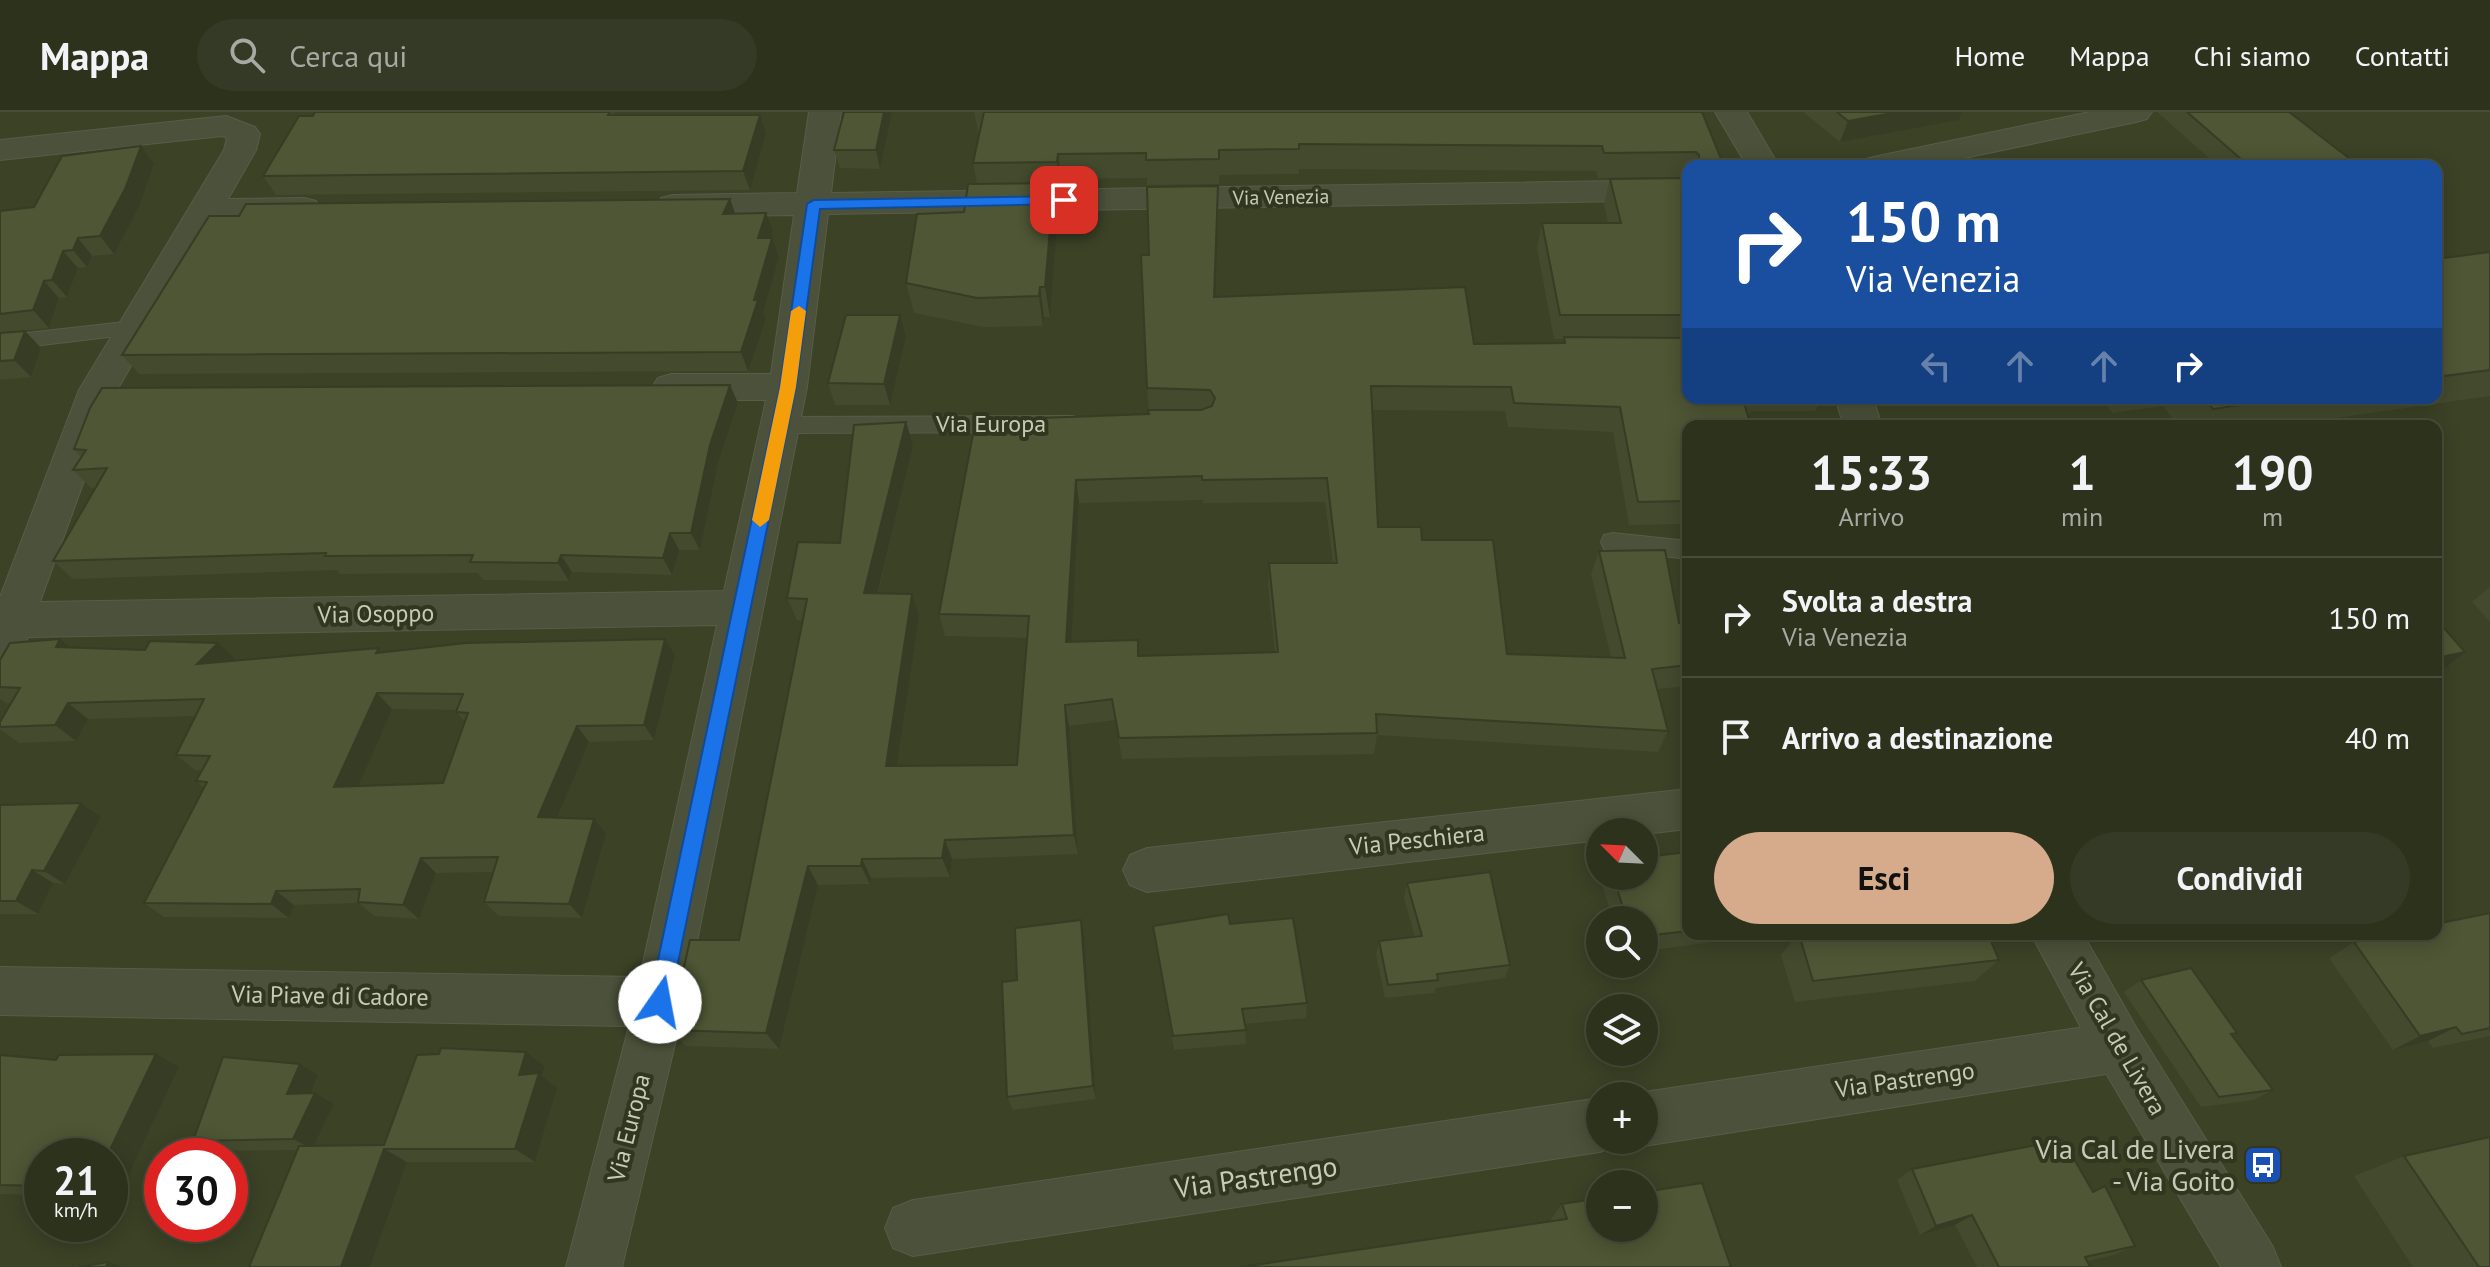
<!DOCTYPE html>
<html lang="it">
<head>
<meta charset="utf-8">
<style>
  :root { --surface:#2c321c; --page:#343a25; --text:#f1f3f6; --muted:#a6aaa3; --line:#484d3b; --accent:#d6ab8b }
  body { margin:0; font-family:"PT Sans",sans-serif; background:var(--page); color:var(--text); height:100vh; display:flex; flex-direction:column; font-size:30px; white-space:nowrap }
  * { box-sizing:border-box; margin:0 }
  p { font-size:26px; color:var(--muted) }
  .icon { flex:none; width:44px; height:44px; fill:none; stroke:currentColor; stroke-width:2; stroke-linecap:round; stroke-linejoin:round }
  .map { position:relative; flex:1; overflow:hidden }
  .side { position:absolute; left:1682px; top:308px; width:760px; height:520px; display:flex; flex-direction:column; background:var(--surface); border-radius:16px; box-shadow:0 4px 20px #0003,0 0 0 2px var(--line) }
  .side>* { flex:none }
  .guide { position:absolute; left:1682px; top:48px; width:760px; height:244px; border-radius:16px; box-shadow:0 4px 20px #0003,0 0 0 2px var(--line); background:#1a4fa0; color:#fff; overflow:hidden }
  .needle { width:52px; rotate:294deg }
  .fabs { position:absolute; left:1586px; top:706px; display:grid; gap:16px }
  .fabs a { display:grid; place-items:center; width:72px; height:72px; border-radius:50%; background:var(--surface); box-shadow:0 4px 20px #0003,0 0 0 2px var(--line); font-size:40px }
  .speed { position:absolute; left:24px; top:1026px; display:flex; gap:16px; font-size:40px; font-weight:700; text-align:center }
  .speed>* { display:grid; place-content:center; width:104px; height:104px; border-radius:50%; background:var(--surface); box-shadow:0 4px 20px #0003,0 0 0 2px var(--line); line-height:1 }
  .speed small { font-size:20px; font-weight:400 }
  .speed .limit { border:12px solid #d22; background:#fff; color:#111 }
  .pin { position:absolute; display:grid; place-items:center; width:68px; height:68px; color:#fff; margin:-34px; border-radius:16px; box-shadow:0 4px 12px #0006 }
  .me { position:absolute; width:88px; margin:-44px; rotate:12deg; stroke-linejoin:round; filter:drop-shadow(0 0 6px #0008) }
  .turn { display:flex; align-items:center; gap:28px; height:168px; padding:0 32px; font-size:36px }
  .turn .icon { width:104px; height:104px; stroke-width:2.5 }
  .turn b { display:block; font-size:56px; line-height:68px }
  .lanes { display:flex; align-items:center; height:76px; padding:0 32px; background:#0003; justify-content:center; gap:40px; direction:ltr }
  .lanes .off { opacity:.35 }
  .eta { display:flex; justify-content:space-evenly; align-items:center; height:136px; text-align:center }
  .eta b { font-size:48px; font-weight:600; line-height:56px }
  .action { display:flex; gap:16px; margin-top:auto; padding:16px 32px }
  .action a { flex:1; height:92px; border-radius:48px; background:var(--accent); color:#111; font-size:32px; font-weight:600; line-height:92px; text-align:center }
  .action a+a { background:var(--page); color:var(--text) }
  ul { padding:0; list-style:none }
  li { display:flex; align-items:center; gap:24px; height:120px; padding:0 32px; border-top:2px solid var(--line) }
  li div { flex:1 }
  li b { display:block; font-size:30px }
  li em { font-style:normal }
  header { display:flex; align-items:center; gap:48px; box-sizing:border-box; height:112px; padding:0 40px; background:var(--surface); border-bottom:2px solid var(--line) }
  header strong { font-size:38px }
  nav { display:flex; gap:44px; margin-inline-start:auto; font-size:28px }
  .search { width:560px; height:72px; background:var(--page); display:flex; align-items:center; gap:20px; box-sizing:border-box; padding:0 28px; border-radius:44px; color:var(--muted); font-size:30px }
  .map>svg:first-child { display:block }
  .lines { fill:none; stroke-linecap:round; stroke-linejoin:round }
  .service-casing { stroke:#585d47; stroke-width:2 }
  .minor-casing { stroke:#585d47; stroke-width:2 }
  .tertiary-casing { stroke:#585d47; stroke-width:2 }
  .service { fill:#4b513a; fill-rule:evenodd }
  .minor { fill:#4b513a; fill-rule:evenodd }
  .tertiary { fill:#4b513a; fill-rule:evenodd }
  .wall { fill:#434a2e; fill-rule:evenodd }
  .shaded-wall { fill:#373c25 }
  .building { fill:#4e5635; stroke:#373c25; stroke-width:2; fill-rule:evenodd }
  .route { fill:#1a73e8; stroke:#114b97; stroke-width:2 }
  .slow { fill:#f59e0b }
  .labels { text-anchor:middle; stroke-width:8; stroke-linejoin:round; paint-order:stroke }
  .far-street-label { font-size:20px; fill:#c6cbb7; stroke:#31371f }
  .street-label { font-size:24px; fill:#c6cbb7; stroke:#31371f }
  .near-poi-label { font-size:28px; fill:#c6cbb7; stroke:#31371f; text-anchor:end }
  .near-street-label { font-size:28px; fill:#c6cbb7; stroke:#31371f }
</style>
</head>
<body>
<header>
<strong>Mappa</strong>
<div class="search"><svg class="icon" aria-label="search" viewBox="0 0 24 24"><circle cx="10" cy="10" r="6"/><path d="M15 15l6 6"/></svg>Cerca qui</div>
<nav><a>Home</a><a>Mappa</a><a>Chi siamo</a><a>Contatti</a></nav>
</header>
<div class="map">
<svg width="2490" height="1155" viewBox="0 0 2490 1155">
  <rect width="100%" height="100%" fill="#3b4226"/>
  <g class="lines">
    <g class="service-casing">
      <g id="service">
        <path d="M134 209 142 211 145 216 142 221 0 238V224Z"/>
        <path d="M1073 304 1081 306 1084 312 1081 318 1073 320 780 321 772 319 769 313 772 307 780 305Z"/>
        <path d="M1613 421 1688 429V447L1604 437 1601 430 1604 423Z"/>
      </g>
    </g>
    <g class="minor-casing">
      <g id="minor">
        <path d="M809 0H841L831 81 1688 68V88L828 102 807 275 685 890 622 1155H566L629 914 0 903V855L640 865 717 513 28 525 15 554 0 560V485L79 278 224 38 227 26 222 24 0 48V28L226 4 255 15 260 22 256 38 228 87 304 86 316 89 321 97 316 105 304 108 215 109 117 278 40 490 724 479 766 288H671L658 284 652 275 658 266 671 262H771L794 103 673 105 661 102 656 94 661 86 673 83 797 81Z"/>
        <path d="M2090 0H2152L2147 7 2136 10 1926 54H1862L1866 47 1878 44Z"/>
        <path d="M1688 677V717L1644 722V720H1600V728L1147 780 1130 773 1123 758 1130 743 1147 736Z"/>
        <path d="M2119 910 2137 917 2145 935 2137 953 2119 960 1644 1034 1631 1028H1644V984H1635L1644 980Z"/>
        <path d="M1600 986V1028H1620L1619 1032 1600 1040 913 1144 893 1136 885 1116 893 1096 913 1088Z"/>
      </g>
    </g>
    <g class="tertiary-casing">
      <g id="tertiary">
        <path d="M1715 0H1747L1779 54H1747Z"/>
        <path d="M1835 286H1873L1882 314H1844Z"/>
        <path d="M2031 822H2083L2137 917 2273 1135 2281 1155H2221L2101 953Z"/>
      </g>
    </g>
    <use href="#service" class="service"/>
    <use href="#minor" class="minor"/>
    <use href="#tertiary" class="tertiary"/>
  </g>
  <g class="wall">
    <path d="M315 0H614L615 3H760L766 22 750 78 276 83 263 64 313 4Z"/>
    <path d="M844 0H892L880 57 840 56 834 38Z"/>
    <path d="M974 0H1702L1724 54H1688V65L1598 66 1596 59 1299 57V62L1219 63V72L1147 73V66L1061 67 1060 75H1054L1058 101 1050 205H1044L1043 214 983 215 914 201 906 171 964 100 977 72 973 51 979 24Z"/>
    <path d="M1803 0H1962L1959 8 1840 30Z"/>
    <path d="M2157 0H2289L2354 50 2351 54H2218Z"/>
    <path d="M154 52 139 95 114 142 92 144 87 155 78 156 67 185 59 186 49 216 12 220 25 219 41 236 31 265 0 268V99L34 95Z"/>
    <path d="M1688 66V286H1822L1815 299H1751L1748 306 1688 314V412L1629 413 1613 320 1508 315 1505 299 1373 298 1378 415 1422 428 1507 542 1611 545 1591 462 1599 439 1679 511H1688V574L1657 577 1668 619 1658 640 1377 623 1374 642 1122 647 1115 608 1069 614 1078 742 952 747 950 765 871 766 870 772 818 773 779 937 686 934 670 918 739 828 803 509 797 508 787 486 840 431 906 310 913 334 878 481 912 482 919 504 897 654 1017 653 1027 526 945 524 939 502 1041 312 1149 302 1147 276 1149 143 1218 74 1216 185 1474 232 1563 231 1564 227H1554L1537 136 1542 111H1608L1604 92 1610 67ZM1203 388V391L1325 390 1333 451H1269L1268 474 1275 540 1140 544 1071 529 1079 391Z"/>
    <path d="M730 87 735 102 773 120 771 126 779 145 763 201 766 207 748 259 139 262 122 243Z"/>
    <path d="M2490 140V284L2280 314H2178L2163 294 2112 301 2101 286H2436V147Z"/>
    <path d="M906 225 890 293H835L828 271Z"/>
    <path d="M738 291 718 351 700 438H679L672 463 572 460 569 469 483 468 478 461 340 462 337 458 73 467 53 449 95 376H91L73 358 81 345 74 337Z"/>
    <path d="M2490 475V510L2472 490Z"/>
    <path d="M71 536 236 548 382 540 675 544 654 628 589 630 557 706 606 722 582 806 499 804 484 790 494 760 436 761 419 807 374 804 359 791 294 793 289 806 164 805 144 791 204 676 196 669 202 659 195 658 176 643 195 604 88 607 76 629 19 631 0 617V610L11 591H6L0 587V548ZM392 597 457 598 456 600 465 610 443 671 358 674Z"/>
    <path d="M0 693 101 705 65 772 53 771 38 802H0Z"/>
    <path d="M1688 740V822H1713L1707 831 1644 839V808H1613L1600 766 1601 764H1644Z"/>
    <path d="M1407 771 1510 853 1505 866 1436 876 1434 881 1385 886 1376 843 1379 829 1415 825 1404 786Z"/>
    <path d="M2490 801V924L2433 936 2428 929 2393 938 2329 846 2354 830Z"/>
    <path d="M1081 808 1084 824 1096 987 1013 998 1007 985 1017 868Z"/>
    <path d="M1230 812 1307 891 1306 906 1245 912 1246 932 1174 938 1153 814Z"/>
    <path d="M1798 822H1988L1999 848 1975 869 1795 890 1781 843Z"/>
    <path d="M2141 868 2237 921 2233 923 2273 978 2254 988 2201 995 2124 880Z"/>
    <path d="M156 942 179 955 118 1085H110V1044H42V1083L0 1082V943L56 948Z"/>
    <path d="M545 955 542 964 557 976 535 1050H407L370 1155H249L297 1038 215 1039 193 1029 318 963 310 981 334 992 313 1034 384 1033Z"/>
    <path d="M2404 1044 2490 1155H2413L2354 1064Z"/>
    <path d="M1912 1057 2093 1080 2135 1134 2114 1143 2087 1149 2090 1155H1977L1955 1113 1920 1123 1897 1068Z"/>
    <path d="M1562 1092 1731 1155 1549 1110Z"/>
  </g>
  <g class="shaded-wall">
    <path d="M884 0H892L880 57 876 38Z"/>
    <path d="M1898 0H1962L1959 8 1840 30 1848 9Z"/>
    <path d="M760 3 766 22 750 78 743 59Z"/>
    <path d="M141 34 154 52 139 95 114 142 100 124Z"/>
    <path d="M1058 42 1061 67 1060 75 1057 50Z"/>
    <path d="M2354 50 2351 54H2336Z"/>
    <path d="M1054 71 1058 101 1050 205 1045 175Z"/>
    <path d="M1218 74V99L1215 210 1214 185Z"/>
    <path d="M730 87 737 107 723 102Z"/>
    <path d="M766 101 773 120 765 146 758 126Z"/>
    <path d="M78 126 92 144 87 155 73 138Z"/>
    <path d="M772 126 779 145 763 201 766 207 748 259 741 240Z"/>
    <path d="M63 139 78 156 67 185 52 168Z"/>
    <path d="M44 169 59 186 49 216 33 198Z"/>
    <path d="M1040 175 1044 205 1043 214 1039 184Z"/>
    <path d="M900 203 906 225 890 293 884 272Z"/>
    <path d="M25 219 41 236 31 265 14 248Z"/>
    <path d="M730 273 738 291 718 351 700 438 691 421 710 333Z"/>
    <path d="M906 310 913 334 872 503 864 481Z"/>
    <path d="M1076 368 1079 391 1070 552 1066 530Z"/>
    <path d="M670 421 679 438 672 463 663 446Z"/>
    <path d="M561 443 572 460 569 469 558 451Z"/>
    <path d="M912 482 919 504 894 674 886 654Z"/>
    <path d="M60 527 80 543 56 535Z"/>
    <path d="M665 527 675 544 654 628 644 613Z"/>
    <path d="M218 531 236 548 197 552Z"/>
    <path d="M2465 540 2436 563V546Z"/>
    <path d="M377 581 392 597 351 691 334 675Z"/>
    <path d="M68 591 88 607 76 629 55 613Z"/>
    <path d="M1065 593 1069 614 1078 742 1074 723Z"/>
    <path d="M577 614 589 630 551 720 538 705Z"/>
    <path d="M81 691 101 705 65 772 44 759Z"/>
    <path d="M594 707 606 722 582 806 569 792Z"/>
    <path d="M945 728 952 747 950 765 942 746Z"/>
    <path d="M421 746 436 761 419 807 403 793Z"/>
    <path d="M862 747 871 766 870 772 861 754Z"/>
    <path d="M808 754 818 773 779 937 766 921Z"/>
    <path d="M32 758 53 771 38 802 16 789Z"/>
    <path d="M276 779 294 793 289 806 271 792Z"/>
    <path d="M1081 808 1084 824 1096 987 1093 974Z"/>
    <path d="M2456 915 2428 929 2393 938 2420 924Z"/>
    <path d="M526 940 545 955 542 964 557 976 535 1050 515 1037 519 963Z"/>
    <path d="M156 942 179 955 118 1085 110 1082V1044H107Z"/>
    <path d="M300 952 318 963 306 992 287 982Z"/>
    <path d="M315 981 334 992 312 1037 293 1027Z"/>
    <path d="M384 1037 407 1050 370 1155H341Z"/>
    <path d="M1972 1103 1955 1113 1920 1123 1936 1114Z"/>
    <path d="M108 1150 122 1155H106Z"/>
  </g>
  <g class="building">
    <path d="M315 0H610L608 3H760L743 59 263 64 299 4H313Z"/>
    <path d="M844 0H884L876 38H834Z"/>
    <path d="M984 0H1702L1724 54H1699V43L1696 40 1604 41 1602 34 1299 32V37L1219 38V47L1146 48V41L1058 42 1057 50 973 51Z"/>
    <path d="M1837 0H1898L1848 9Z"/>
    <path d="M2187 0H2289L2354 50 2336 54H2249Z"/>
    <path d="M141 34 125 77 100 124 78 126 73 138 63 139 52 168 44 169 33 198 0 202V99L34 95 62 44Z"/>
    <path d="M1688 66V203H1560L1542 111H1621L1610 67Z"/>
    <path d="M1054 71 1045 175H1040L1039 184 977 186 906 171 917 102 964 100 968 72Z"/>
    <path d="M1218 74 1214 185 1465 175 1474 232 1565 231 1564 225 1688 226V286H1754L1755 290 1744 291 1751 314H1688V389L1638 390 1620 295 1514 291 1511 275 1371 274 1378 415H1421L1422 428H1493L1507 542 1625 546 1599 439 1665 438 1679 511H1688V553L1652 557 1668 619 1376 602 1377 621 1119 626 1112 587 1065 593 1074 723 945 728 942 746 862 747 861 754H808L766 921 670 918 690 828H739L807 487 787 486 798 430 840 431 854 313 906 310 864 481 912 482 886 654 1017 653 1029 504 939 502 974 317 1041 312V306L1149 302 1148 298H1201L1212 294 1215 286 1210 278 1147 276 1141 143H1149L1147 75ZM1202 364V368L1327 366 1337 451H1269L1278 540 1138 544V528L1066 530 1076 368Z"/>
    <path d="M730 87 723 102 766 101 758 126H772L754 188H758L741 240 122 243 209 104H239L246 92Z"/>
    <path d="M2490 140V258L2436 265V147Z"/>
    <path d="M846 203H900L884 272 828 271Z"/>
    <path d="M25 219 14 248 0 249V221Z"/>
    <path d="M730 273 710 333 691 421H670L663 446 561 443 558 451 470 450 473 443 325 444 326 441 53 449 107 356 73 358 86 338 74 337 90 296 102 276Z"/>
    <path d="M2204 286H2288L2213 297Z"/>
    <path d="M2436 507 2465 540 2436 546Z"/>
    <path d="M60 527 56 535 145 538 150 529 218 531 197 552 379 536 376 541 466 531 665 527 644 613 577 614 538 705 594 707 569 792 484 790 498 745 421 746 403 793 358 790 360 777 276 779 271 792 144 791 207 670 196 669 210 644 176 643 204 587 68 591 55 613 0 615V610L20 576 0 575V548L10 531ZM377 581 463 582 456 600 468 601 443 671 334 675Z"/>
    <path d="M81 691 44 759 32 758 16 789H0V693Z"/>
    <path d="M1688 740V819L1644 824V808H1627L1613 764H1644V745Z"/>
    <path d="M1490 760 1510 853 1437 862 1438 868 1388 873 1379 829 1422 824 1407 771Z"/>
    <path d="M2490 801V916L2462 922 2456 915 2420 924 2354 830 2392 822H2436V812Z"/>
    <path d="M1228 802 1230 812 1293 806 1307 891 1242 897 1246 918 1173 924 1153 814Z"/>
    <path d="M1081 808 1093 974 1007 985 1002 870 1017 868 1015 816Z"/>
    <path d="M1799 822H1988L1999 848 1813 869Z"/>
    <path d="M2191 856 2237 921 2231 922 2273 978 2219 985 2141 868Z"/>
    <path d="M441 936 526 940 519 963 539 961 515 1037H384L341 1155H249L299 1034 384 1033 417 943 439 942Z"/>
    <path d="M156 942 107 1044H42V1074L0 1073V943L56 948 59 943Z"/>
    <path d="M223 945 300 952 287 982 315 981 293 1027 193 1029Z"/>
    <path d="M2490 1025V1155H2479L2404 1044Z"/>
    <path d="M2063 1028 2093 1080 2105 1074 2135 1134 2085 1145 2090 1155H1999L1972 1103 1936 1114 1912 1057Z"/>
    <path d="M1702 1071 1731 1155H1241L1567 1107 1562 1092 1600 1086V1116H1644V1080Z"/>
    <path d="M108 1150 106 1155H78Z"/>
  </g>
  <path class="route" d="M1064 84 1069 85V92L820 97 796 275 670 890 667 897 660 900 652 897 649 890 780 275 807 92 814 88Z"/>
  <path class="slow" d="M799 194 806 199 796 275 769 408 760 415 752 408 780 275 791 199Z"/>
  <defs>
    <g id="bus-square" transform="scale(2)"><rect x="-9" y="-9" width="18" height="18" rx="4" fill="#1a4fb4" stroke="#31371f"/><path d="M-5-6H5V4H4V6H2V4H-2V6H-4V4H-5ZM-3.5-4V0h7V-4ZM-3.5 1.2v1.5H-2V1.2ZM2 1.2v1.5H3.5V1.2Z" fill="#fff"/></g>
  </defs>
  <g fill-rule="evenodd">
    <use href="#bus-square" x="2263" y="1053"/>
  </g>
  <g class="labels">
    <g class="far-street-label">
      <text transform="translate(1281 85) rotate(-1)" y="7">Via Venezia</text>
    </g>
    <g class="street-label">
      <text x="991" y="320">Via Europa</text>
      <text transform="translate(376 502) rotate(-1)" y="8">Via Osoppo</text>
      <text transform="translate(1417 728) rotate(-6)" y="8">Via Peschiera</text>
      <text transform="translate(330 884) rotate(1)" y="8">Via Piave di Cadore</text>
      <text transform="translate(2117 927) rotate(60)" y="8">Via Cal de Livera</text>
      <text transform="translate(1905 968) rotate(-8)" y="8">Via Pastrengo</text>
      <text transform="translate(629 1016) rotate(-76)" y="8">Via Europa</text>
    </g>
    <g class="near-poi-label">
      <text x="2235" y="1047">Via Cal de Livera<tspan x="2235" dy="32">- Via Goito</tspan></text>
    </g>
    <g class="near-street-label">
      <text transform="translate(1256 1065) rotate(-8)" y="10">Via Pastrengo</text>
    </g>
  </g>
</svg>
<div class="fabs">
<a><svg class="needle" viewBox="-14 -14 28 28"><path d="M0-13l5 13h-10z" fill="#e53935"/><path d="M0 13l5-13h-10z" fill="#a6aaa3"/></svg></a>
<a><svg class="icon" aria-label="search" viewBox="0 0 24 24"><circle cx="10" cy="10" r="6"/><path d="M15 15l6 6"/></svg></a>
<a><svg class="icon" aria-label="layers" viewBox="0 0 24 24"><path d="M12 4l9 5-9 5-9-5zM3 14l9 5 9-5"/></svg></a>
<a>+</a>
<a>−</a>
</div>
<div class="speed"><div>21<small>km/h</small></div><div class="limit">30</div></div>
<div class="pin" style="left:1064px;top:88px;background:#d93025"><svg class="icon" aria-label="arrive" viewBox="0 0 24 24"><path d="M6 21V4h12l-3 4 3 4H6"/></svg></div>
<svg class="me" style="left:660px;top:890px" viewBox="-20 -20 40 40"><circle r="19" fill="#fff"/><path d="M0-13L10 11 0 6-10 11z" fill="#1a73e8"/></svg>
<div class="guide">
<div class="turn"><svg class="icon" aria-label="right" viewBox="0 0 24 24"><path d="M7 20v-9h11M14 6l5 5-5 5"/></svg><div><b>150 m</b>Via Venezia</div></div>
<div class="lanes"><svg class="icon off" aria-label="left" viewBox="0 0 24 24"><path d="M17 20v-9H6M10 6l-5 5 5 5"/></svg><svg class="icon off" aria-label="ahead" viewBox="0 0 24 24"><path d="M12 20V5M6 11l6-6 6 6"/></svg><svg class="icon off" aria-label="ahead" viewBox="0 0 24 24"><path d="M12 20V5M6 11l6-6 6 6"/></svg><svg class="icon" aria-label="right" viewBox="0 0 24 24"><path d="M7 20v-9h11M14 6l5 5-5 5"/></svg></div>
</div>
<section class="side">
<div class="eta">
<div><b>15:33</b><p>Arrivo</p></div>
<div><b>1</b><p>min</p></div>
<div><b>190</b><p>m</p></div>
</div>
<ul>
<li><svg class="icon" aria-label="right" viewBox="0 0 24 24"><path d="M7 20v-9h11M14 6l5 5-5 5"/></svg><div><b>Svolta a destra</b><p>Via Venezia</p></div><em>150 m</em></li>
<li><svg class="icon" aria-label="arrive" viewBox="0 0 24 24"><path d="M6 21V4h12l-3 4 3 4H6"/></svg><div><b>Arrivo a destinazione</b></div><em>40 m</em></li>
</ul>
<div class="action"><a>Esci</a><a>Condividi</a></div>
</section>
</div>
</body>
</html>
